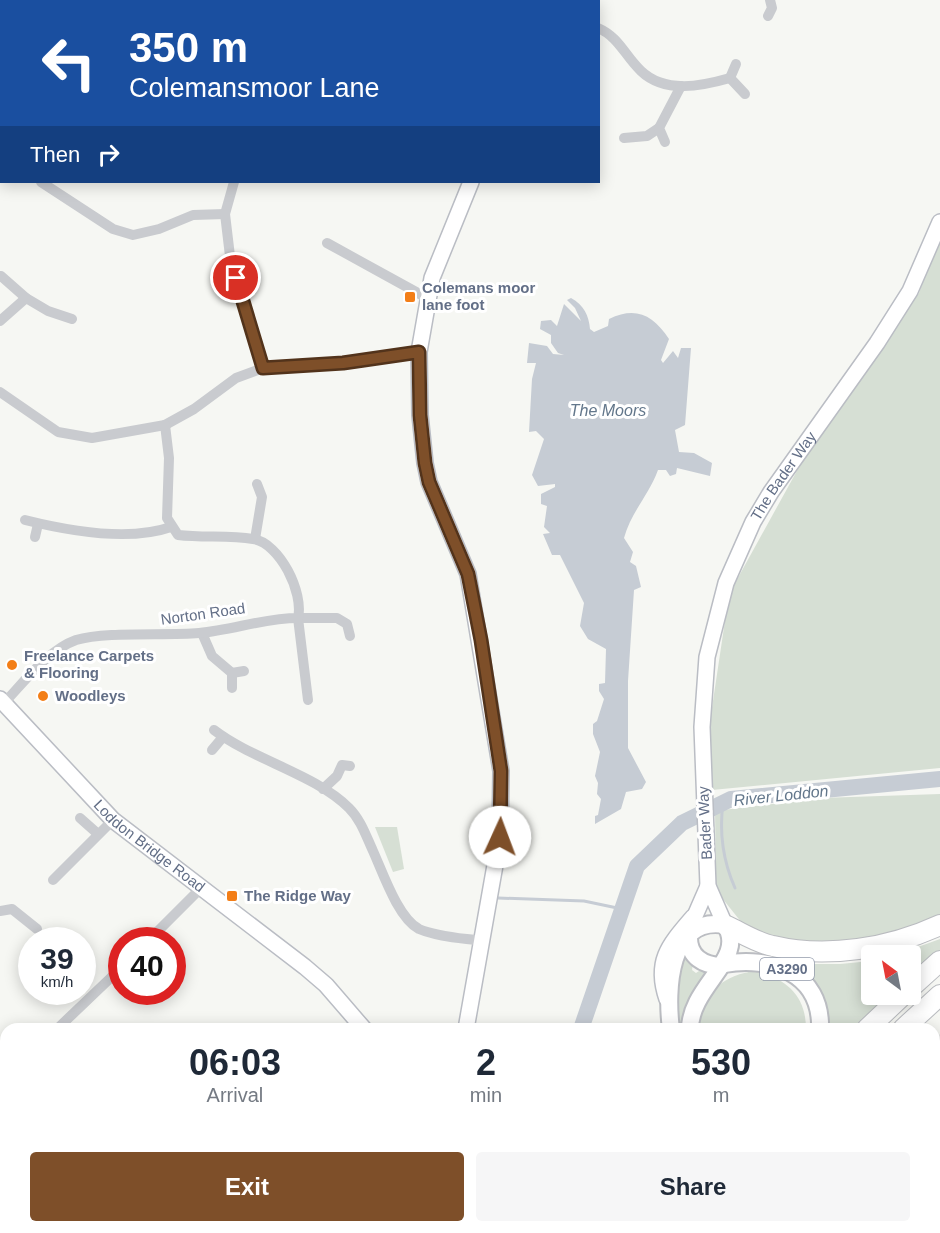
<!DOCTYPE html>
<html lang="en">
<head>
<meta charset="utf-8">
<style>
  :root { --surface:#fff; --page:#f6f6f7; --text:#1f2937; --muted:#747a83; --accent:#7e4f29 }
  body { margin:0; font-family:Helvetica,sans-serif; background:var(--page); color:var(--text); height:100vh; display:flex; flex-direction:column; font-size:22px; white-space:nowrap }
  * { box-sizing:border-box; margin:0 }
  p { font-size:20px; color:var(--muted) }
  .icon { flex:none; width:33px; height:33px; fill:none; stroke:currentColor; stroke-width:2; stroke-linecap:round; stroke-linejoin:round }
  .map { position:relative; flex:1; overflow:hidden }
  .sheet { position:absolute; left:0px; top:1023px; width:940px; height:210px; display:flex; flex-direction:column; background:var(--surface); border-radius:18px 18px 0 0; box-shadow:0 3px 15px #0003 }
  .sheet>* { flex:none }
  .banner { position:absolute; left:0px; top:0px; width:600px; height:183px; box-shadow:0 3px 15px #0003; background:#1a4fa0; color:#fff; overflow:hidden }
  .needle { width:39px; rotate:328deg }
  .buttons { position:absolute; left:861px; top:945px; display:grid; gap:12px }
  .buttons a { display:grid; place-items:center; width:60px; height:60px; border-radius:6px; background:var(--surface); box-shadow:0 3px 15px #0003; font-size:30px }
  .speed { position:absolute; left:18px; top:927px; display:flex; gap:12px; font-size:30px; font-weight:700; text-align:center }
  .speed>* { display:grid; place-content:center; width:78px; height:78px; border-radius:50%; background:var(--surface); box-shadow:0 3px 15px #0003; line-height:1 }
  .speed small { font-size:15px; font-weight:400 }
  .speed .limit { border:9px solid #d22; background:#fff; color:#111 }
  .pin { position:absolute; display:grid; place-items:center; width:51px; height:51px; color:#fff; margin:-26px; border:3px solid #fff; border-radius:50%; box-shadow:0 2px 6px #0007 }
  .me { position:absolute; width:66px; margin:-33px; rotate:2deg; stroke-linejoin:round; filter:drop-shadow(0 0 4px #0008) }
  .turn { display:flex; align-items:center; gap:21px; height:126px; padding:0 30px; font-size:27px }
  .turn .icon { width:78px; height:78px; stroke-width:2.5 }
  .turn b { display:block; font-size:42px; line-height:51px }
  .then { display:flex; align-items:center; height:57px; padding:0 30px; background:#0003; gap:12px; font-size:22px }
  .eta { display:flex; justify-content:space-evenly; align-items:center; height:102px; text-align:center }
  .eta b { font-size:36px; font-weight:600; line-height:42px }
  .button { display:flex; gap:12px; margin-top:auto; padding:12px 30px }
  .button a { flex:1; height:69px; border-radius:6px; background:var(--accent); color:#fff; font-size:24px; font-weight:600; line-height:69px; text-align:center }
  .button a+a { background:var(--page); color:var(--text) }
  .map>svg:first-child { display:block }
  .built { fill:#e7e8e7 }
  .green { fill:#d6dfd4 }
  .water { fill:#c6ccd4 }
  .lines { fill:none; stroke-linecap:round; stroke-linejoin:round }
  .stream { stroke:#c6ccd4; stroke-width:3 }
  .river { stroke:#c6ccd4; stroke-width:16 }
  .secondary-casing { stroke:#babdc4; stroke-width:18 }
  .primary-casing { stroke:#bbbdc2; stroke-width:20 }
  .highway-casing { stroke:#babcc0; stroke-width:22 }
  .street { stroke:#c9cbcf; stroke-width:10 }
  .secondary { stroke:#fff; stroke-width:15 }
  .primary { stroke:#fff; stroke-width:16 }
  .highway { stroke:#fff; stroke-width:20 }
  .route-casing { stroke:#52331b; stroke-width:15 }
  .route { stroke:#7e4f29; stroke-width:10 }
  .poi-dot { fill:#f37e17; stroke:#fff; stroke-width:2 }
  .labels { text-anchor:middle; stroke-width:6; stroke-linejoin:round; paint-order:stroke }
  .shield { fill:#fff; stroke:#929aab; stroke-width:1.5 }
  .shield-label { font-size:14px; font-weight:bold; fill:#636f87 }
  .poi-label { font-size:15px; font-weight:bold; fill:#636f87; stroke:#fff; text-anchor:start }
  .street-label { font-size:15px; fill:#636f87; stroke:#fff }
  .water-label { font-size:16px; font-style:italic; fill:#63778b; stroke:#fff }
</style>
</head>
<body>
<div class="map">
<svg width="940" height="1233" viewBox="0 0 940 1233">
  <rect width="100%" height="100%" fill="#f6f7f3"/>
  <g class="built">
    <path d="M0 0H99L2 2 0 62Z"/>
    <path d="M940 1034V1232L803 1233 799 1227H934V1039Z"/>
  </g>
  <g class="green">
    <path d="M940 234V768L712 790 710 721 729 594 809 449 919 293Z"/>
    <path d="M940 794V916L882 940 783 945 742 923 722 898 716 883 715 811 821 798Z"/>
    <path d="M375 827H397L404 869 393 872Z"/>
    <path d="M940 939V951L911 977 910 956H893Z"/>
    <path d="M686 952 693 963 692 970 696 973 702 969 709 972 684 1029H680L675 982Z"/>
    <path d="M871 961 872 994 890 995 851 1029H828C830 996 819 981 792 964H840Z"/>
    <path d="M755 971C785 978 806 995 806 1029H699C700 995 722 975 755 971Z"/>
  </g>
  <path class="water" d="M571 298C584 305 589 316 590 329L594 332 608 326 609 319C636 306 653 315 669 339L661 360 663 363 673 351 678 358 681 348H691L685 425 675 430 679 452 694 453 712 463 710 476 677 468 676 474 670 476 666 470H658C649 495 631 512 624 538L633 552 630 562 636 566 641 587 634 590 628 681V748L646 782 642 789 626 792 621 809 595 824V816L598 815 601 799 597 794 598 783 595 776 600 752 593 734V724L597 721 604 699 599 691V684L605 683 606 649 588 639 580 626 584 603 560 555H552L543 534 550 533 544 527 547 506 541 504V494L555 487V484L538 486 532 475 544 439 536 431 529 432 532 379 536 363H527L529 343 547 346 553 354 564 355 558 353 551 343V335L540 329 541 321 551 320 557 326 564 304 581 321 575 308 567 300Z"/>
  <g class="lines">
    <g class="stream">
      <path d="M723 803C719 833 723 861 735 888"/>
      <path d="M498 898 584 901 622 909"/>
    </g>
    <g class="river">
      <path d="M581 1029 637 866 682 823 731 799 940 779"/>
      <path d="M561 1233 562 1227"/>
    </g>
    <g class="secondary-casing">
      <g id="secondary">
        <path d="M525 2V0"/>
        <path id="s1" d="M0 699 113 820 305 967 326 985 364 1029"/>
        <path d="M691 925 708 886"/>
        <path id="s2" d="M725 925 708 886 702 727 707 657 726 583 753 522 771 492 877 343 910 291 940 222"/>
        <path d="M667 999C654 961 669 945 693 917"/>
        <path d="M466 1029 500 837 501 771 468 574 429 482 425 463 420 415 419 352 432 278 471 182"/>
        <path d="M409 1233V1227"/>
      </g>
    </g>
    <g class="primary-casing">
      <g id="primary">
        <path d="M689 938C689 957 703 965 721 966"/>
        <path d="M724 964C770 956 822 972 820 1029"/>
        <path d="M671 1029C666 992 668 915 725 925 748 958 690 986 690 1029"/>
        <path d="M736 1227 740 1233"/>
        <path d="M669 1233 675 1227"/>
        <path d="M705 1233 711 1227"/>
      </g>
    </g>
    <g class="highway-casing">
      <g id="highway">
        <path d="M727 926C742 933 757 943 773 946 827 959 890 948 940 925"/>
        <path d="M910 988 940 961"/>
        <path d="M867 1029 904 994"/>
        <path d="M903 1029 940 995"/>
      </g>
    </g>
    <g class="street">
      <path d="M241 0 243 2"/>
      <path d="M359 2V0"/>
      <path d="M768 16 772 8 770 0"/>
      <path d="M598 28C619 37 625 56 641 71 665 94 702 86 730 78L745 94"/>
      <path d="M730 78 736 64"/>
      <path d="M624 138 647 136 659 128"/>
      <path d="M665 142 659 128 681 86"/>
      <path d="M0 152H2"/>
      <path d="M41 182 113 229 133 235 159 229 193 215 225 214"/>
      <path d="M234 182 225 214 230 256 263 368"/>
      <path d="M327 243 427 298"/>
      <path d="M1 276 26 298"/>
      <path d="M0 321 26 298 48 311 72 319"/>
      <path d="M0 392 58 432 92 438 165 425 194 409 236 378 263 368 343 364 419 352"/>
      <path d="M25 520C69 531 128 542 171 527"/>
      <path d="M35 537 38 524"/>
      <path d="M255 539 262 497 257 484"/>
      <path d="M202 633 212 656 232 673V688"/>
      <path d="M232 673 244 671"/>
      <path d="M308 700 298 618H337L347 624 350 636"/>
      <path d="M4 703C24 682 48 650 76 640 106 631 165 636 199 633 233 630 264 618 298 618 304 593 280 543 253 539 229 535 203 538 178 535L167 518 169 458 165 425"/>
      <path d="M214 730C253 760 315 774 349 808 361 820 366 836 373 851 383 873 398 918 419 929 438 937 462 938 482 941"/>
      <path d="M212 750 223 737"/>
      <path d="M323 789 337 776 342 765 350 766"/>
      <path d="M80 818 98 834"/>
      <path d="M53 880 113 820"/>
      <path d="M0 911 12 909 37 929"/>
      <path d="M149 940 201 888"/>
      <path d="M57 1029 122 967"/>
      <path d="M0 1085 6 1079"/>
      <path d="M0 1195 6 1201"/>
      <path d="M32 1227 38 1233"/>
      <path d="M50 1233 55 1227"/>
      <path d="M209 1233 214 1227"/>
      <path d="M380 1233H402"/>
    </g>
    <use href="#secondary" class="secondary"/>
    <use href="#primary" class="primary"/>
    <use href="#highway" class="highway"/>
  </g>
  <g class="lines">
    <g class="route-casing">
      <path id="route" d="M236 278 263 368 343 363 419 352 420 415 425 463 429 482 468 574 481 640 501 771 500 837"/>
    </g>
    <use href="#route" class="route"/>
  </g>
  <g class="poi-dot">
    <rect x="404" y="291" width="12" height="12" rx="3"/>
    <circle cx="12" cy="665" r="6"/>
    <circle cx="43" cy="696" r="6"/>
    <rect x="226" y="890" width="12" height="12" rx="3"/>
  </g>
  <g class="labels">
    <rect class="shield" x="760" y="958" width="54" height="22" rx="4.5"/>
    <g class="shield-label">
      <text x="787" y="974">A3290</text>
    </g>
    <g class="poi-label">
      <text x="422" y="293">Colemans moor<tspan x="422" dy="17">lane foot</tspan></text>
      <text x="24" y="661">Freelance Carpets<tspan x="24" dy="17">&amp; Flooring</tspan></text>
      <text x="55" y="701">Woodleys</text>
      <text x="244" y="901">The Ridge Way</text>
    </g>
    <g class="street-label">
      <text dy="5" stroke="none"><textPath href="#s2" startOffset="470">The Bader Way</textPath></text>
      <text transform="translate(203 614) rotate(-8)" y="5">Norton Road</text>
      <text transform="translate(705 823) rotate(-93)" y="5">Bader Way</text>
      <text dy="5" stroke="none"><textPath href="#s1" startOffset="210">Loddon Bridge Road</textPath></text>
    </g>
    <g class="water-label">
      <text x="608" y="416">The Moors</text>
      <text transform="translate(781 795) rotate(-6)" y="6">River Loddon</text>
    </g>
  </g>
</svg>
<div class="buttons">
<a><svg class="needle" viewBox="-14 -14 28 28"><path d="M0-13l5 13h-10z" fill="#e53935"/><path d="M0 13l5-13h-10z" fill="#747a83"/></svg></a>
</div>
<div class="speed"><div>39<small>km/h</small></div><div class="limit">40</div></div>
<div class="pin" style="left:236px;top:278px;background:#d93025"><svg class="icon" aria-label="arrive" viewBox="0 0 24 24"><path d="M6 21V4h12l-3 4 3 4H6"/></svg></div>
<svg class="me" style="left:500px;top:837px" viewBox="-20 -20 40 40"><circle r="19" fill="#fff"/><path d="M0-13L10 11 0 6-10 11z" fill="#7e4f29"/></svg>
<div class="banner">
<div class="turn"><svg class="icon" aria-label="left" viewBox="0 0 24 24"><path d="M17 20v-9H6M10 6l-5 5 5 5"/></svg><div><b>350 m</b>Colemansmoor Lane</div></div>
<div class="then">Then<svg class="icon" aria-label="right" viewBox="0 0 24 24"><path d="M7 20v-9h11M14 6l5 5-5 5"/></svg></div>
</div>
<section class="sheet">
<div class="eta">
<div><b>06:03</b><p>Arrival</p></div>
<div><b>2</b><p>min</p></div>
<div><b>530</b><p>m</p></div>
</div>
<div class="button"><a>Exit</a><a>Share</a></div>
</section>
</div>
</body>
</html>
